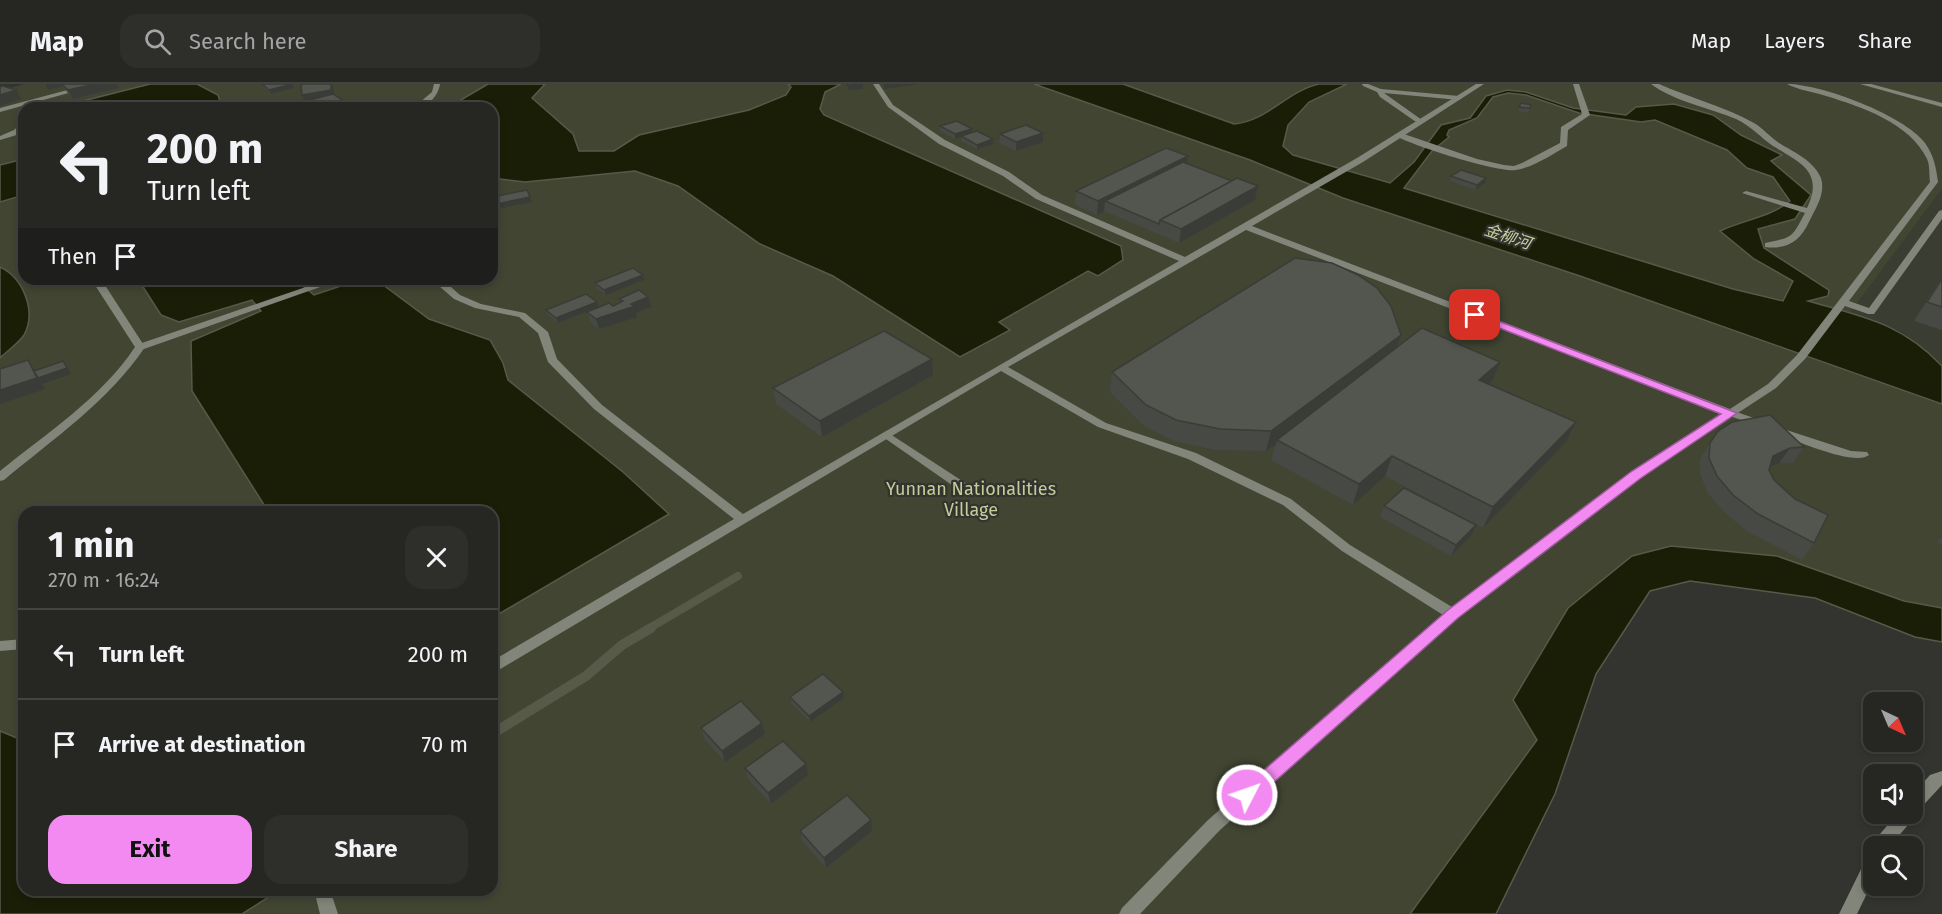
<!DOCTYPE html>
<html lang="en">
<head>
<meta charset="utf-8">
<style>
  :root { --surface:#262723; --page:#2e2f2b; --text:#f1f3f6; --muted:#a4a5a6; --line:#424441; --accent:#f38af1 }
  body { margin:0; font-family:"Fira Sans","Noto Sans SC",sans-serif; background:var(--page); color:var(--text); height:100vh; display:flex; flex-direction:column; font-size:22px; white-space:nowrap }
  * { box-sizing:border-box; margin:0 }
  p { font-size:20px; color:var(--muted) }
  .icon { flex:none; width:33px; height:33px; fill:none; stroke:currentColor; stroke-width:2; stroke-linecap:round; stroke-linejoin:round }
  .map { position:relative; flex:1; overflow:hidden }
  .details { position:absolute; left:18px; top:422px; width:480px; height:390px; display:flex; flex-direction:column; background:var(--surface); border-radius:18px; box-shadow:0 3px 9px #0003,0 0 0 2px var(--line) }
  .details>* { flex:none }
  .guide { position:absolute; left:18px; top:18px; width:480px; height:183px; border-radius:18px; box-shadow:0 3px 9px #0003,0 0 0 2px var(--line); background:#262723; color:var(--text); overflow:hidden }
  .needle { width:39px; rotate:136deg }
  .controls { position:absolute; left:1863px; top:608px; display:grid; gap:12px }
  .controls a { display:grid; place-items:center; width:60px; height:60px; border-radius:12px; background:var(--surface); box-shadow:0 3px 9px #0003,0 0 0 2px var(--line); font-size:30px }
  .pin { position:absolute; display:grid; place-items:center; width:51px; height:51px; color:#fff; margin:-26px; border-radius:12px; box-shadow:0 3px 9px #0006 }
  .me { position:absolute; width:66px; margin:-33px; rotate:49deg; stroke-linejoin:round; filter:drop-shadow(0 0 4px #0008) }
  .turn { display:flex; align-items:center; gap:21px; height:126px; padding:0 30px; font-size:27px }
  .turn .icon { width:78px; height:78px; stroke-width:2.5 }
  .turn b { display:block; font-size:42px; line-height:51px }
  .then { display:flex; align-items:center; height:57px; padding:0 30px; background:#0003; gap:12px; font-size:22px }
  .round { display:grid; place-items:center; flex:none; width:63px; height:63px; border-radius:18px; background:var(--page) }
  .summary { display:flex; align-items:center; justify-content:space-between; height:102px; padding:0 30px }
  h1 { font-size:36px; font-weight:700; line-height:45px }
  .action { display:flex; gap:12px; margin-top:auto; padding:12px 30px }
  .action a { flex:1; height:69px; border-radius:18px; background:var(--accent); color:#111; font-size:24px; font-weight:700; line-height:69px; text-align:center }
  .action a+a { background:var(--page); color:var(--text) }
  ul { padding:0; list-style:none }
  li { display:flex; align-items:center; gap:18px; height:90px; padding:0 30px; border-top:2px solid var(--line) }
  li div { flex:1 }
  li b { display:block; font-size:22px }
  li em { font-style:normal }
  header { display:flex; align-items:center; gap:36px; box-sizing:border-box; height:84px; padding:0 30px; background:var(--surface); border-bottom:2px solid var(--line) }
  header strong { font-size:28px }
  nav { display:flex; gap:33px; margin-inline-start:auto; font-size:21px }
  .search { width:420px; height:54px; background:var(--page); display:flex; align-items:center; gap:15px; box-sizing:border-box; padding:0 21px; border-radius:18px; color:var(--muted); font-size:22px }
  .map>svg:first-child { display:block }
  .built { fill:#3a3d32 }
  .green { fill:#414532; fill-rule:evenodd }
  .water { fill:#1a1e07; stroke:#575a49; stroke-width:1.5; fill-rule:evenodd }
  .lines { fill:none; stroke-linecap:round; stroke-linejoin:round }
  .stream-far1 { stroke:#575a49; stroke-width:8 }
  .stream { stroke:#575a49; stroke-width:10 }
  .lane { fill:#828579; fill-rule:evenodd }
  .street { fill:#828579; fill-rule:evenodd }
  .wall { fill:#474944 }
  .shaded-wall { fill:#3a3c37 }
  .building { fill:#53554f; stroke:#3a3c37; stroke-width:1.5 }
  .route { fill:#f38af1; stroke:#9e5a9d; stroke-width:1.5 }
  .labels { text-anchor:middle; stroke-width:4.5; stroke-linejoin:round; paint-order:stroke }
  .far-water-label { font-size:16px; font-style:italic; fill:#c8d39f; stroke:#33342f }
  .park-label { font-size:18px; fill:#c2cd9a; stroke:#33342f }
</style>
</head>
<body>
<header>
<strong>Map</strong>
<div class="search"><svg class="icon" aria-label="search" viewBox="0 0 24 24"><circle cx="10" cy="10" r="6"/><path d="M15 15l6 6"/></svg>Search here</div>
<nav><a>Map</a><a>Layers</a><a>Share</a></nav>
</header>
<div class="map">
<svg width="1942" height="830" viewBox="0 0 1942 830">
  <rect width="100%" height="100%" fill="#33342f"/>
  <path class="built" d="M1942 105V282L1904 249 1850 229Z"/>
  <path class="green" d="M24 0H1942V105L1850 229 1820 276 1942 320V524L1632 472 1568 524 1514 616 1537 656 1410 830H0V274L24 251 3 184 0 183V7ZM24 24H492V195H24ZM24 428H492V806H24Z"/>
  <g class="water">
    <path d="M150 0H197L218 11 222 24H78L83 17Z"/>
    <path d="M488 0H545L532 14 573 50 579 67H614L639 51 749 26 786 11 791 3 788 0H841L825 8 820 25 824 31 1121 162 1123 176 1098 192 1088 187 999 238 1010 246 960 273 833 192 760 160 678 102 635 87 525 98 492 94V24H447Z"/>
    <path d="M1034 0H1123L1234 40C1268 37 1287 7 1319 0 1327 0 1338 0 1347 0L1309 18 1288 41 1283 62 1293 71 1390 99 1414 78 1441 41 1470 34 1486 12 1507 6 1526 8 1573 24 1626 31 1636 23 1674 20 1713 31 1741 51 1782 71 1771 77 1811 111 1795 135 1758 145 1764 164 1829 206 1828 212 1808 217C1864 233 1901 239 1942 282V320L1580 192 1343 114 1250 76ZM1508 9 1526 11 1579 29 1641 38 1655 36 1727 66 1747 84 1773 93 1790 117C1771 133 1743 136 1720 147L1754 175 1793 197 1783 217 1733 205 1404 104 1432 67 1449 53 1447 51 1449 46 1477 34 1493 13Z"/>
    <path d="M24 75V111L0 118V81Z"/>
    <path d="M0 183C23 194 37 227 24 251 19 259 7 267 0 274Z"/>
    <path d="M138 195H310L302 201 314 211 362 195H375L429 235 490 256 503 279 508 296 623 388 669 430 492 534V428L268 427 192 307 191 257 261 227 252 216 179 238 161 231Z"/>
    <path d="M1671 462 1777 472 1904 517 1942 524V558L1915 553 1815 514 1690 497 1650 507 1596 590 1555 710 1496 830H1410L1537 656 1513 616 1568 524 1632 472Z"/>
    <path d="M0 647 24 657V806L278 807 242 830H0Z"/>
  </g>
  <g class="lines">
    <path class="stream-far1" d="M648 545 738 492"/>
    <path class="stream" d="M492 650 586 592 622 561 651 544"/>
    <g class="lane">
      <path d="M90 0H101L0 28V24Z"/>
      <path d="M434 0H440C438 13 427 24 413 24L432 8Z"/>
      <path d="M873 0H879L893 21 945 56 1009 88 1042 111 1185 173 1357 74 1476 0H1484L1363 78 1252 142 1730 325 1768 300 1797 271 1930 98C1929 91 1930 81 1927 75 1910 39 1862 23 1826 12 1814 8 1798 6 1787 0 1821 0 1904 31 1925 59 1934 72 1936 83 1938 98L1849 217 1869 224 1939 127 1942 126V135L1874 230H1868L1845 222 1805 275 1776 304 1640 393 1458 534 1220 746 1140 830H1119L1122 824 1208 736 1443 531 1342 467 1283 421 1188 375 1098 343 1001 287 492 590V577L734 435 594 325 548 278 538 249 519 233 475 224 454 215 431 195H442L460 211 481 220 525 229 548 248 557 275 602 321 743 430 1179 177 1036 115 1003 92 939 60 888 23ZM1246 146 1722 329 1632 387 1452 523 1350 461 1291 415 1196 369 1106 339 1008 283Z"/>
      <path d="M1860 0H1871L1942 19V23Z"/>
      <path d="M21 39H24V45L20 50 0 56V52L14 46Z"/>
      <path d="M91 195H101L145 263C109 317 53 355 4 396L0 397V387C47 349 101 314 135 263Z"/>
      <path d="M24 555V565L0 567V557Z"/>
      <path d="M314 806H330L338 830H320Z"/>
    </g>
    <g class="street">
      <path d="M1362 0H1368L1381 5 1459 12 1462 14 1459 16 1384 9 1422 36 1423 38 1419 40 1380 13 1377 8 1363 2Z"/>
      <path d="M1573 0H1579L1590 31 1568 46 1567 62C1551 71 1534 83 1516 86 1498 89 1410 61 1394 51L1401 49 1477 75 1504 81 1514 82 1522 79 1560 59 1561 43 1582 30Z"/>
      <path d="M1651 0H1659C1690 14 1724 22 1754 39 1763 44 1770 53 1779 59 1794 68 1814 77 1821 94 1826 110 1815 125 1809 138 1800 157 1787 166 1765 163V159C1793 153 1791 155 1805 129L1742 109 1746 107 1807 124C1824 88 1801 79 1773 62 1760 53 1751 42 1736 35 1710 24 1673 17 1651 0Z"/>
      <path d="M329 195H343L144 265 140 266 135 263 136 261Z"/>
      <path d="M1731 326 1765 338 1767 340 1761 343 1727 331 1726 329 1727 327Z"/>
      <path d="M1777 343 1851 367 1867 368 1869 371C1855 383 1791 355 1773 348L1771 346Z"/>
      <path d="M887 348 970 402 972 405 970 408H962L883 353 881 351 883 349Z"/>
      <path d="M1942 687V701L1916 729 1914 734 1890 762H1874V766L1872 762 1874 757 1898 729H1912V711L1930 691Z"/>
      <path d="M1874 769V795L1857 830H1839L1868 771Z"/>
    </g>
  </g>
  <g class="wall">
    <path d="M44 0H117L119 4 73 15 67 8 63 2 48 6Z"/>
    <path d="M262 0 294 4 271 10 264 4Z"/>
    <path d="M1521 19 1531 21 1528 29 1518 27Z"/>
    <path d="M940 42 972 48 993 55V60L977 65 961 57V53L955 55 940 47Z"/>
    <path d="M1000 50 1043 58 1016 67 999 59Z"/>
    <path d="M1187 80 1255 116 1179 159 1104 127 1097 131 1075 121 1076 107Z"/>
    <path d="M1451 92 1485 99 1475 106 1450 97Z"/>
    <path d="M643 191 644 196 606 211 596 204 595 199Z"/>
    <path d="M1942 193V246L1914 237Z"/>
    <path d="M619 215 651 223 636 229 637 233 599 245 590 238 587 228 613 222 620 219Z"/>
    <path d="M597 218 598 223 558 239 548 231 546 226Z"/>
    <path d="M1401 251 1396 264 1492 297 1489 300 1576 338 1566 358 1483 444 1385 392 1353 421 1271 376 1276 360 1266 367 1216 366 1173 357 1143 341 1110 308 1112 288Z"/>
    <path d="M933 291 822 353 776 320 773 304Z"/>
    <path d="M1710 359 1804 363 1793 379H1779L1770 384 1769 386 1774 396 1814 459 1802 476 1747 447 1723 427 1707 408 1700 390V375Z"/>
    <path d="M1384 422 1476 441 1471 452 1451 472 1380 433Z"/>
    <path d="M1942 453V461L1937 458Z"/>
    <path d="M843 608 844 614 810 638 791 619 790 613Z"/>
    <path d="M762 639 765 650 725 678 704 655 701 644Z"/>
    <path d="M745 684 808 691 771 720 748 695Z"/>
    <path d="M871 736 872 747 826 784 802 757 800 747Z"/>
  </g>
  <g class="shaded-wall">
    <path d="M45 0H62L63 2 48 6Z"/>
    <path d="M95 0H117L119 4 73 15 68 6Z"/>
    <path d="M292 0 294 4 271 10 269 6Z"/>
    <path d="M331 0H332L333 3 335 15 306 19 302 11Z"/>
    <path d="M863 0V5L848 6V2Z"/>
    <path d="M884 0H919L884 5Z"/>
    <path d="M16 6 21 15 0 22V11Z"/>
    <path d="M342 16 345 24H314Z"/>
    <path d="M972 45V49L955 55V50Z"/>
    <path d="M1043 49V58L1016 67V58Z"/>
    <path d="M993 55V60L977 65V61Z"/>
    <path d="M1188 72 1186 85 1105 117 1104 127 1097 131 1098 117Z"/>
    <path d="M1486 94 1485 99 1475 106 1477 101Z"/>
    <path d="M1258 102 1255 116 1179 159 1181 145Z"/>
    <path d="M530 113 532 118 492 126V121Z"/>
    <path d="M643 191 644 196 606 211 604 206Z"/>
    <path d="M648 213 651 223 636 229 637 233 599 245 596 235Z"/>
    <path d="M597 218 598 223 558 239 556 234Z"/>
    <path d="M1401 251 1394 271 1277 356 1276 360 1266 367 1271 347Z"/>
    <path d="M932 275 933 291 822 353 820 337Z"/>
    <path d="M28 276 35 287 63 277 71 290 42 300 45 305 0 320V306Z"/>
    <path d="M1500 278 1492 297 1471 316 1479 296Z"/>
    <path d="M1576 338 1566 358 1483 444 1493 423Z"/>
    <path d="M1790 364 1779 379 1762 387 1773 372Z"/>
    <path d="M1392 372 1385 392 1353 421 1359 400Z"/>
    <path d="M1476 441 1471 452 1451 472 1456 461Z"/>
    <path d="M843 608 844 614 810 638 809 632Z"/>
    <path d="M762 639 765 650 725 678 722 667Z"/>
    <path d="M806 680 808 691 771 720 768 709Z"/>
    <path d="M871 736 872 747 826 784 824 774Z"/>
  </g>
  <g class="building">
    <path d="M62 0H95L68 6Z"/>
    <path d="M262 0H292L269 6Z"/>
    <path d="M301 0H331V6L302 11Z"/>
    <path d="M847 0H863L848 2Z"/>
    <path d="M3 2 16 6 0 11V3Z"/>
    <path d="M333 10 342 16 314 24H299L294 20Z"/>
    <path d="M1521 19 1531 21 1530 24 1519 23Z"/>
    <path d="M957 37 972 45 955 50 940 42Z"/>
    <path d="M1026 41 1043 49 1016 58 1000 50Z"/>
    <path d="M977 47 993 55 977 61 961 52Z"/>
    <path d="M1166 64 1188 72 1098 117 1076 107Z"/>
    <path d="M1183 78 1232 97 1160 136 1159 140 1105 117Z"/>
    <path d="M1461 86 1486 94 1477 101 1451 92Z"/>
    <path d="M1237 94 1258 102 1181 145 1160 136Z"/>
    <path d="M527 106 530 113 492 121V113Z"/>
    <path d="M1295 174 1332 179 1358 191 1377 204 1391 222 1401 251 1271 347 1220 345 1176 336 1146 321 1112 288Z"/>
    <path d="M633 184 643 191 604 206 595 199Z"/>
    <path d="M1942 195V223L1927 218Z"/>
    <path d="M639 206 648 213 631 220 635 222 596 235 587 228 609 219 613 222 623 217 619 215Z"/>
    <path d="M586 210 597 218 556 234 546 226Z"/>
    <path d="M1422 244 1500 278 1479 296 1576 338 1493 423 1392 372 1359 400 1277 356Z"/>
    <path d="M884 247 932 275 820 337 773 304Z"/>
    <path d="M28 276 37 294 0 306V285Z"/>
    <path d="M63 277 67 284 38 294 34 287Z"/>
    <path d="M1770 331 1804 363 1790 364 1773 372 1769 386 1774 396 1795 415 1828 431 1814 459 1758 430 1733 411 1717 392 1709 374 1710 359 1718 347 1732 338Z"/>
    <path d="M1404 404 1476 441 1456 461 1384 422Z"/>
    <path d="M823 590 843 608 809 632 790 613Z"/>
    <path d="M741 617 762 639 722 667 701 644Z"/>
    <path d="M783 657 806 680 768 709 745 684Z"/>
    <path d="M847 711 871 736 824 774 800 747Z"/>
  </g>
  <path class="route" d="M1475 228 1737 329 1641 394 1458 534 1253 717 1247 719 1241 717 1238 711 1241 706 1448 526 1632 387 1721 330 1471 233V229Z"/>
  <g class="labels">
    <g class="far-water-label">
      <text transform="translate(1508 152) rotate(18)" y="6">金柳河</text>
    </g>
    <g class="park-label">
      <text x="971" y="411">Yunnan Nationalities<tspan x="971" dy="21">Village</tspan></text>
    </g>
  </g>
</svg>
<div class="controls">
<a><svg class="needle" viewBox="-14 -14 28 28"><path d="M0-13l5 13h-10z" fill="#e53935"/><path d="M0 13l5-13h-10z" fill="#a4a5a6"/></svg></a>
<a><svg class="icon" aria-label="sound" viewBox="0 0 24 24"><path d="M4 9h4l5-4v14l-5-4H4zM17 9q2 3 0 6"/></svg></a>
<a><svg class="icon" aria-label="search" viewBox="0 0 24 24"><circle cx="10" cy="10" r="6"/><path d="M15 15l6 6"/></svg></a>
</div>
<div class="pin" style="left:1475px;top:231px;background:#d93025"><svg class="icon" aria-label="arrive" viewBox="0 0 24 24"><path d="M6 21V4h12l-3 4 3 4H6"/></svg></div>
<svg class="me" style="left:1247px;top:711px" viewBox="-20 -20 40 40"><circle r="17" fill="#f38af1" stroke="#fff" stroke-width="3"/><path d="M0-11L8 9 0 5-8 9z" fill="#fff"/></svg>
<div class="guide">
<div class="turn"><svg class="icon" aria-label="left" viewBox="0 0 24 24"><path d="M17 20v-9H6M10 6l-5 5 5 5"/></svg><div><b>200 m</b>Turn left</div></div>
<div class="then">Then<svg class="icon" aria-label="arrive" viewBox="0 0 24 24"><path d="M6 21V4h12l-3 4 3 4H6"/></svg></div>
</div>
<section class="details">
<div class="summary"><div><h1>1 min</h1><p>270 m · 16:24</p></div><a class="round"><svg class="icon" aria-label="close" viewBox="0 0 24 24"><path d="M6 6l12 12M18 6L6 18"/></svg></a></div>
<ul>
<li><svg class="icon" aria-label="left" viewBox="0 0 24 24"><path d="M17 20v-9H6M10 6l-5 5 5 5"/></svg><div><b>Turn left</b></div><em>200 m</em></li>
<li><svg class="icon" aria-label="arrive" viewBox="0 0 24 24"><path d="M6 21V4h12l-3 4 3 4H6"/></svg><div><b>Arrive at destination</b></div><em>70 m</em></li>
</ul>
<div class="action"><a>Exit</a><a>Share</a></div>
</section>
</div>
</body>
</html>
